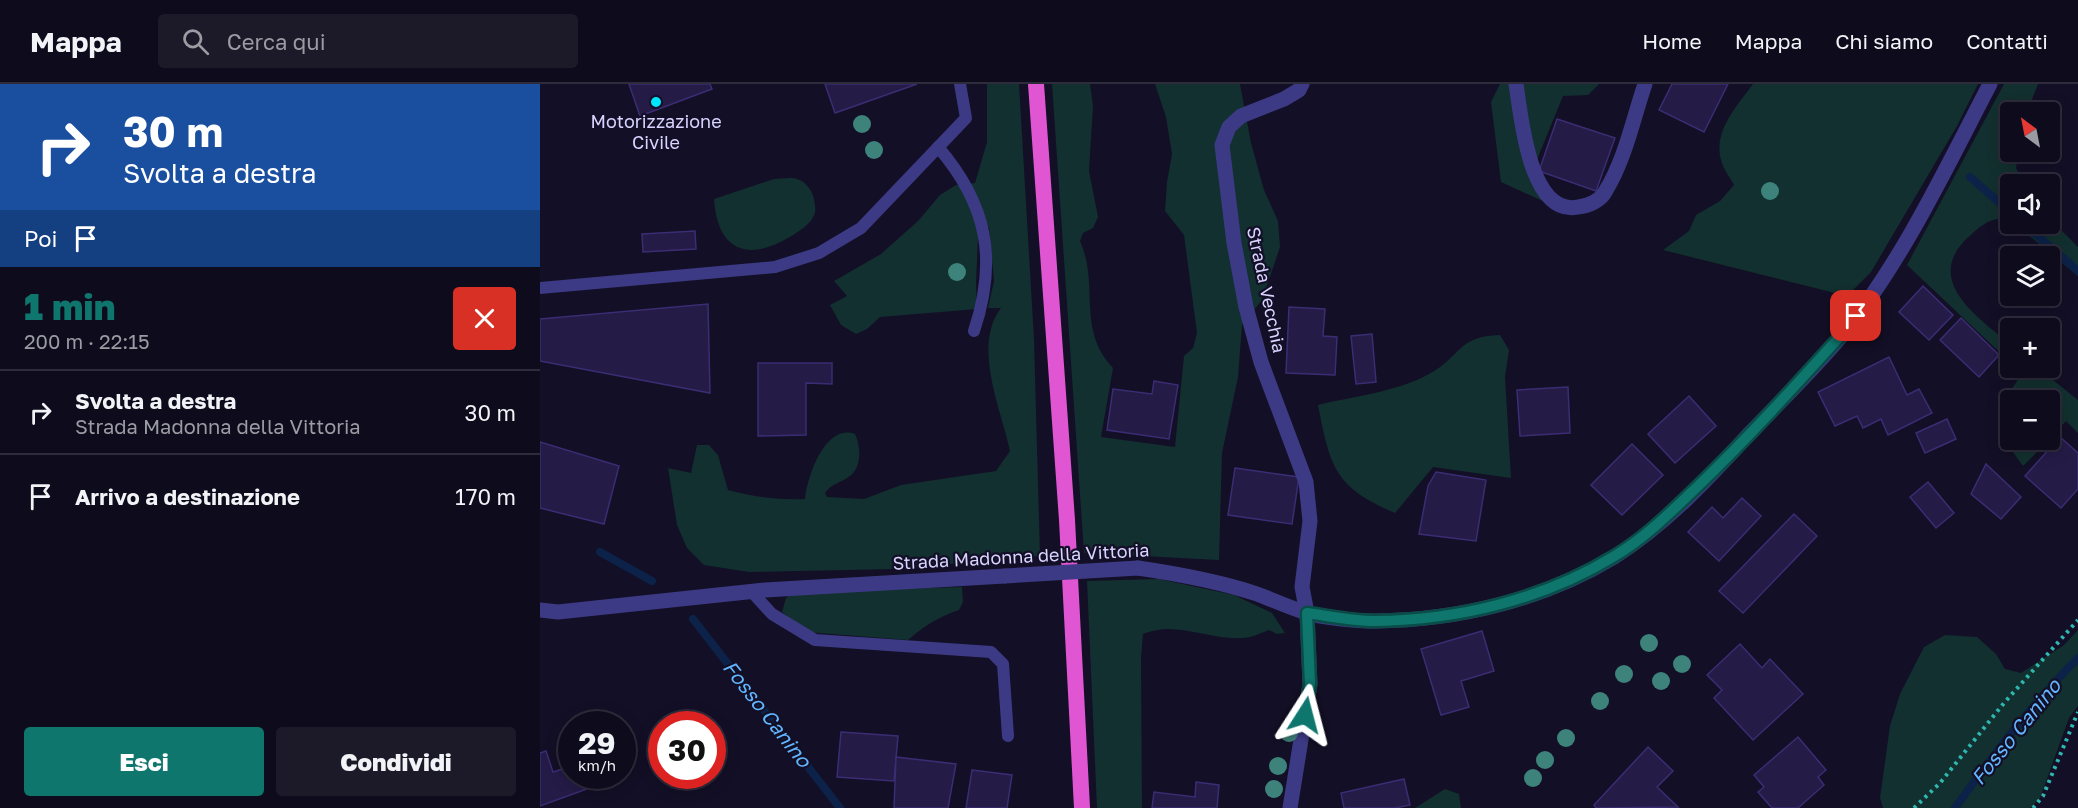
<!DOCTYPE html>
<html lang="it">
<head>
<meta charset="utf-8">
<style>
  :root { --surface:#0e0b1c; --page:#1c1929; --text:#f1f3f6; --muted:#9b9ba3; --line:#2e2b3b; --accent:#0f766e }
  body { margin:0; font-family:"Golos Text",sans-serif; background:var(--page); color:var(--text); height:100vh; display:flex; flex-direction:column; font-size:22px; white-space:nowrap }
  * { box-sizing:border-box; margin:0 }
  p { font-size:20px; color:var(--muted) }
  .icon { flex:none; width:33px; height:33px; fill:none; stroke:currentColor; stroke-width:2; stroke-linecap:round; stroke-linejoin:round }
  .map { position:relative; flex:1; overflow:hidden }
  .side { display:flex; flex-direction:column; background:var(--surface); width:540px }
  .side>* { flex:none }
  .guide { background:#1a4fa0; color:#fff; overflow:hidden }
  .needle { width:39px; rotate:328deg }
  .tools { position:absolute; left:1460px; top:18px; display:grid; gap:12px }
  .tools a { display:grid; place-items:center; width:60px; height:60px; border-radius:6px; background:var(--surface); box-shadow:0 3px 15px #0003,0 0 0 2px var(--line); font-size:30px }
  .speed { position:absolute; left:18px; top:627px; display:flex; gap:12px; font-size:30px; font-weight:700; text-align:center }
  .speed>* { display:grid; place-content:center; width:78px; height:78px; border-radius:50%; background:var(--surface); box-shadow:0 3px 15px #0003,0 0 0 2px var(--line); line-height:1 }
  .speed small { font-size:15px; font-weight:400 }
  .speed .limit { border:9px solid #d22; background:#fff; color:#111 }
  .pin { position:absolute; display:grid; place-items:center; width:51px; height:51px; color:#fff; margin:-26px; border-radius:12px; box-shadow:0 3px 9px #0006 }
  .me { position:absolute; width:66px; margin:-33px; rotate:9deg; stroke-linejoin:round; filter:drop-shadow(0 0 4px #0008) }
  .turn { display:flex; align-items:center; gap:21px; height:126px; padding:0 24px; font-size:27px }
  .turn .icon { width:78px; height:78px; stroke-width:2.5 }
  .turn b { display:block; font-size:42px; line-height:51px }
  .then { display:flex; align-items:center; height:57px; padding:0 24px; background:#0003; gap:12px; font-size:22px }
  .round { display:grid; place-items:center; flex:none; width:63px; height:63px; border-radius:6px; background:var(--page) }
  .overview { display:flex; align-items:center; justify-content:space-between; height:102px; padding:0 24px }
  h1 { font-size:36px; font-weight:800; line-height:45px; color:var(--accent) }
  .primary-button { display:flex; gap:12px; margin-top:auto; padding:12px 24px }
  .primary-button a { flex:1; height:69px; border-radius:6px; background:var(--accent); color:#fff; font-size:24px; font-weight:800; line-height:69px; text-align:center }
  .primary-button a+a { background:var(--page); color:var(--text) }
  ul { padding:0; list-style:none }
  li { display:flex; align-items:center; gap:18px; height:84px; padding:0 24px; border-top:2px solid var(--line) }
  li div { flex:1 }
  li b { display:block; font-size:22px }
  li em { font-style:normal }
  header { display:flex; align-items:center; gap:36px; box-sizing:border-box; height:84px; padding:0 30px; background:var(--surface); border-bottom:2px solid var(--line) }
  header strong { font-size:28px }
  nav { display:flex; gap:33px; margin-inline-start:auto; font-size:21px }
  .search { width:420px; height:54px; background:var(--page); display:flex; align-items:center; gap:15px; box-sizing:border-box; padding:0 21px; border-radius:6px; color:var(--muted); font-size:22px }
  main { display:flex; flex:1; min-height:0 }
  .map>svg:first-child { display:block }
  .green { fill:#12302f }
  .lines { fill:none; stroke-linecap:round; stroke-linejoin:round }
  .stream { stroke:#0c2248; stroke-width:8 }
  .building { fill:#241b47; stroke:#3b2d73; stroke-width:1.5 }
  .path { stroke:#2fb8b0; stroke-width:4; stroke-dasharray:3 4.5; stroke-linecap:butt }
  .service { stroke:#3d3a85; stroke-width:12 }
  .minor { stroke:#3d3a85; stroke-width:15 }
  .tertiary { stroke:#3d3a85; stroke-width:15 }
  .trunk { stroke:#e055d1; stroke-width:16 }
  .tertiary-bridge { stroke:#3d3a85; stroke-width:15 }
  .tree { fill:#3d827b }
  .route-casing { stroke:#0a4d48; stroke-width:15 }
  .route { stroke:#0f766e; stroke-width:10 }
  .poi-dot { fill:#00e5ff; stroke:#130f26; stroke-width:2 }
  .labels { text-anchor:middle; stroke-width:4.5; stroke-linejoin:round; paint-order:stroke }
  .poi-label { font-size:18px; fill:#d9d4ff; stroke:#130f26 }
  .street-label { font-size:18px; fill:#d9d4ff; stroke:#130f26 }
  .water-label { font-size:20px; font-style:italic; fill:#62b6ff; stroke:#130f26 }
</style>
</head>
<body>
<header>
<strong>Mappa</strong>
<div class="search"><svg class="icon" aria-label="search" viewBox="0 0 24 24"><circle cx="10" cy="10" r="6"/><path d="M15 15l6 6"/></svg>Cerca qui</div>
<nav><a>Home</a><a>Mappa</a><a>Chi siamo</a><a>Contatti</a></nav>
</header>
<main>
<section class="side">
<div class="guide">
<div class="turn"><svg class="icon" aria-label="right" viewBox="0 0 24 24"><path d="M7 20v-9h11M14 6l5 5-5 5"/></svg><div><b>30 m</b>Svolta a destra</div></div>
<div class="then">Poi<svg class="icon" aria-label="arrive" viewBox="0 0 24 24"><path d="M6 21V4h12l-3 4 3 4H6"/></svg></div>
</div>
<div class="overview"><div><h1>1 min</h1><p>200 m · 22:15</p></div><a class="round" style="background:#d93025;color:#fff"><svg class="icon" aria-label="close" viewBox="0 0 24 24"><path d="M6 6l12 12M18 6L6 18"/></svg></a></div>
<ul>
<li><svg class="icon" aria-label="right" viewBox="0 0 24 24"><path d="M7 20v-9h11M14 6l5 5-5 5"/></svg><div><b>Svolta a destra</b><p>Strada Madonna della Vittoria</p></div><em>30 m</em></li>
<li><svg class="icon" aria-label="arrive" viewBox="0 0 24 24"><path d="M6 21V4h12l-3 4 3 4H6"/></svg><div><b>Arrivo a destinazione</b></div><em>170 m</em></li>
</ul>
<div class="primary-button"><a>Esci</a><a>Condividi</a></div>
</section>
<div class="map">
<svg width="1538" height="724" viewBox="0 0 1538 724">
  <rect width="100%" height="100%" fill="#130f26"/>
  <g class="green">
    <path d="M447 0H479L494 255 500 472 354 485 209 488 164 481 147 464 137 441 128 384 151 389 157 361H169L178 371 188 406C214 413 239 416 265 415 267 393 285 339 315 350 321 363 322 383 310 392 301 399 292 399 285 409L287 413 324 415 361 401 456 387 470 367C461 325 432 262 461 224H448L454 197 449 143 438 154 436 199 437 225 340 233 327 245 316 250 301 241 290 221 307 212 294 197 341 170 378 137 400 111 416 101 435 99 447 58Z"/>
    <path d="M512 0H550L553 22 549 87 558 133 553 144 543 149 540 157C560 202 536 245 573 284L561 353 635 363 644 272 653 264 657 249 644 151 625 127 627 98 632 70 626 33 615 0H700L711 59 724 106 738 137 740 163 722 216 702 241 698 293 682 369 679 476 544 469Z"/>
    <path d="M960 0H1059L1048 11 1023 12 989 95 1007 119 961 98 951 18Z"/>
    <path d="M1213 0H1438L1417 42 1331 188 1307 212 1123 166 1149 147 1156 131 1180 117 1194 101C1190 93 1183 85 1181 76 1173 47 1197 22 1213 0Z"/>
    <path d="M1464 0H1498L1487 28H1470V68H1479L1476 84 1484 100H1470V136C1455 132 1444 139 1433 149 1380 193 1433 230 1470 260V278L1367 181Z"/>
    <path d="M234 95C241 95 251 93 257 95 264 97 268 102 271 107 274 112 276 123 275 129 271 141 258 148 248 154 205 179 177 164 174 115Z"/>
    <path d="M1509 134 1538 163V192L1475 140H1509Z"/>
    <path d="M960 251 969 266 965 293 971 394 893 383 855 429C794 403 790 382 778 321 815 312 856 308 889 290 920 274 917 252 960 251Z"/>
    <path d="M1476 284H1498L1538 316V349L1526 337 1509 355V316H1470V356H1509L1483 382C1452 340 1452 332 1482 290Z"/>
    <path d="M619 495 694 511 732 529 745 549 737 550 729 546C721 549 711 554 702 554 667 556 636 536 603 550L601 574 602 724H557L547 497Z"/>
    <path d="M422 503 423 518 419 526C398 533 384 542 368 556L266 548 242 528 246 514 254 508Z"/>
    <path d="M1538 546V622L1529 634 1500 714 1490 724H1343L1340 714 1350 642 1360 610 1384 563 1405 551 1437 553 1456 570 1465 585 1481 589 1524 561Z"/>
    <path d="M905 705 919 710 921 724H875Z"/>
  </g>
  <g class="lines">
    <g class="stream">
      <path d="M1430 93 1470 128"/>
      <path d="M1484 140 1538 187"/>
      <path d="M60 468 112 497"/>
      <path d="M153 535 300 724"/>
      <path d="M1415 724C1453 671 1492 620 1538 574"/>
    </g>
  </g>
  <g class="building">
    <path d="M89 0H170L172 5 100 32Z"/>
    <path d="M285 0H377L295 29Z"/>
    <path d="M1132 0H1188L1164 48 1119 26Z"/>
    <path d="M1017 35 1075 54 1056 107 999 87Z"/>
    <path d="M155 147 156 165 103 168 102 150Z"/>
    <path d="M1383 202 1413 231 1389 256 1359 228Z"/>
    <path d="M168 220 170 309 0 277V235Z"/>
    <path d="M749 223 785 225 783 252 797 253 795 291 746 289Z"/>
    <path d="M1421 234 1459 271 1439 293 1400 256Z"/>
    <path d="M832 250 836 298 816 300 811 252Z"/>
    <path d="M1349 273 1367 311 1379 305 1392 329 1348 351 1341 335 1323 344 1317 332 1295 342 1278 308Z"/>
    <path d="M218 279H292V300L266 299V351L218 352Z"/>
    <path d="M614 297 638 301 629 355 567 346 573 305 612 310Z"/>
    <path d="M1028 303 1030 349 980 352 977 306Z"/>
    <path d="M1149 312 1176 342 1135 379 1108 350Z"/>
    <path d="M1407 335 1416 355 1385 369 1376 349Z"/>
    <path d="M1520 353 1538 369V405L1521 424 1485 392Z"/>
    <path d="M0 358 79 382 64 440 0 424Z"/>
    <path d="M1092 360 1123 391 1082 431 1051 401Z"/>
    <path d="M1446 380 1481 413 1461 435 1431 410Z"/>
    <path d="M695 384 759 393 752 440 688 431Z"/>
    <path d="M896 388 946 396 936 457 879 450 888 402Z"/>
    <path d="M1388 398 1414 429 1396 444 1370 413Z"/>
    <path d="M1202 414 1221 432 1179 477 1148 448 1172 423 1183 434Z"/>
    <path d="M1254 430 1277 452 1203 529 1179 507Z"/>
    <path d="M942 547 954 587 921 597 929 623 901 631 881 565Z"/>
    <path d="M1200 560 1222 584 1230 575 1263 610 1213 656 1174 614 1182 606 1167 591Z"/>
    <path d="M301 648 358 652 354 697 297 693Z"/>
    <path d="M1258 653 1286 686 1278 693 1284 701 1258 724H1232L1218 708 1224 703 1214 691Z"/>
    <path d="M1108 663 1133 687 1117 703 1138 723 1056 724 1054 721Z"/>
    <path d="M6 667 13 688 32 682V692H51L55 702 0 722V669Z"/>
    <path d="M356 673 416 680 408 724H354Z"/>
    <path d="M432 686 472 691 467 724H426Z"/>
    <path d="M864 695 870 721 855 724H804L801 709Z"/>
    <path d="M656 698 679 701 677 724H612L614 708 655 713Z"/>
  </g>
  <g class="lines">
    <g class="path">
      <path d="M1374 724 1400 699 1464 619 1538 536"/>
      <path d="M1493 724 1503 712 1538 628"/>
    </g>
    <g class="service">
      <path d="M398 63C447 120 458 175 434 247"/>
      <path d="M0 204 235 183 279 169 321 144 426 34 420 0"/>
      <path d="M211 507 232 530 275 556 451 568 463 580 468 652"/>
    </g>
    <g class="minor">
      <path d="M976 0C981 31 989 133 1038 123 1048 122 1060 117 1065 108 1085 76 1093 35 1105 0"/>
      <path d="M750 724 770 600 767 529 762 503 770 437 766 398 721 278 706 223 694 159 682 61 689 43 701 32 744 15 759 6 762 0"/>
    </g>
    <g class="tertiary">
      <path d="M598 484C639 490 678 497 717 510 733 516 748 523 764 528 782 534 816 537 835 537 918 536 1003 516 1074 473 1125 441 1169 394 1209 350 1241 317 1275 284 1304 249 1364 174 1406 84 1450 0"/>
      <path d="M0 526 18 528 225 506 465 492"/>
    </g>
    <path class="trunk" d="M496 0 527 436 542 724"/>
    <path class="tertiary-bridge" d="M465 492 598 484"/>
  </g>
  <g class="tree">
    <circle cx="322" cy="40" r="9"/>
    <circle cx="334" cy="66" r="9"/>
    <circle cx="1230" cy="107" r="9"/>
    <circle cx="417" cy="188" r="9"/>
    <circle cx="1109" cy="559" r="9"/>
    <circle cx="1142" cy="580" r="9"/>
    <circle cx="1084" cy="590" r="9"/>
    <circle cx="1121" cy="597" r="9"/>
    <circle cx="1060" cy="617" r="9"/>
    <circle cx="749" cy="649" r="9"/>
    <circle cx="1026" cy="654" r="9"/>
    <circle cx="1005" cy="676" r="9"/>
    <circle cx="738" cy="682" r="9"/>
    <circle cx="993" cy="694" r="9"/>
    <circle cx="734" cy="705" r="9"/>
  </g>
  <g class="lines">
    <g class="route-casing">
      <path id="route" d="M765 631 770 600 767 529C789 532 812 537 835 537 917 536 1002 516 1073 473 1105 454 1131 428 1157 403 1208 354 1256 301 1304 248L1316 232"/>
    </g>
    <use href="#route" class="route"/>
  </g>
  <circle class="poi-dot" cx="116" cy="18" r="6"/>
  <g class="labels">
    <g class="poi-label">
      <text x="116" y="44">Motorizzazione<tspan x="116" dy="21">Civile</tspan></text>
    </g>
    <g class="street-label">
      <text transform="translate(726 206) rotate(78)" y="6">Strada Vecchia</text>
      <text transform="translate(481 473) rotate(-3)" y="6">Strada Madonna della Vittoria</text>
    </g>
    <g class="water-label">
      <text transform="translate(227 630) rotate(52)" y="7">Fosso Canino</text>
      <text transform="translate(1476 648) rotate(-51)" y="7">Fosso Canino</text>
    </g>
  </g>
</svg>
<div class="tools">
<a><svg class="needle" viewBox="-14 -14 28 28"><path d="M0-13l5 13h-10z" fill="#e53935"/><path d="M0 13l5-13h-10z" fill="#9b9ba3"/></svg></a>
<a><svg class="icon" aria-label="sound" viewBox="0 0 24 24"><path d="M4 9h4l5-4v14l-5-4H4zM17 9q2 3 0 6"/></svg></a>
<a><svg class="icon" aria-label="layers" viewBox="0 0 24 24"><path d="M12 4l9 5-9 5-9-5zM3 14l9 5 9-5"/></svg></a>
<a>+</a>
<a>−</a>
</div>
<div class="speed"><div>29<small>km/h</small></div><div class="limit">30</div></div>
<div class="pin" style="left:1316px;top:232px;background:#d93025"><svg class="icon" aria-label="arrive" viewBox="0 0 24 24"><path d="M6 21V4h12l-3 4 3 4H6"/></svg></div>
<svg class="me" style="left:765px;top:631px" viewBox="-20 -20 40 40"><path d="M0-17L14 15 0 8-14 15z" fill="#0f766e" stroke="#fff" stroke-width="4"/></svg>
</div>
</main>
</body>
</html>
